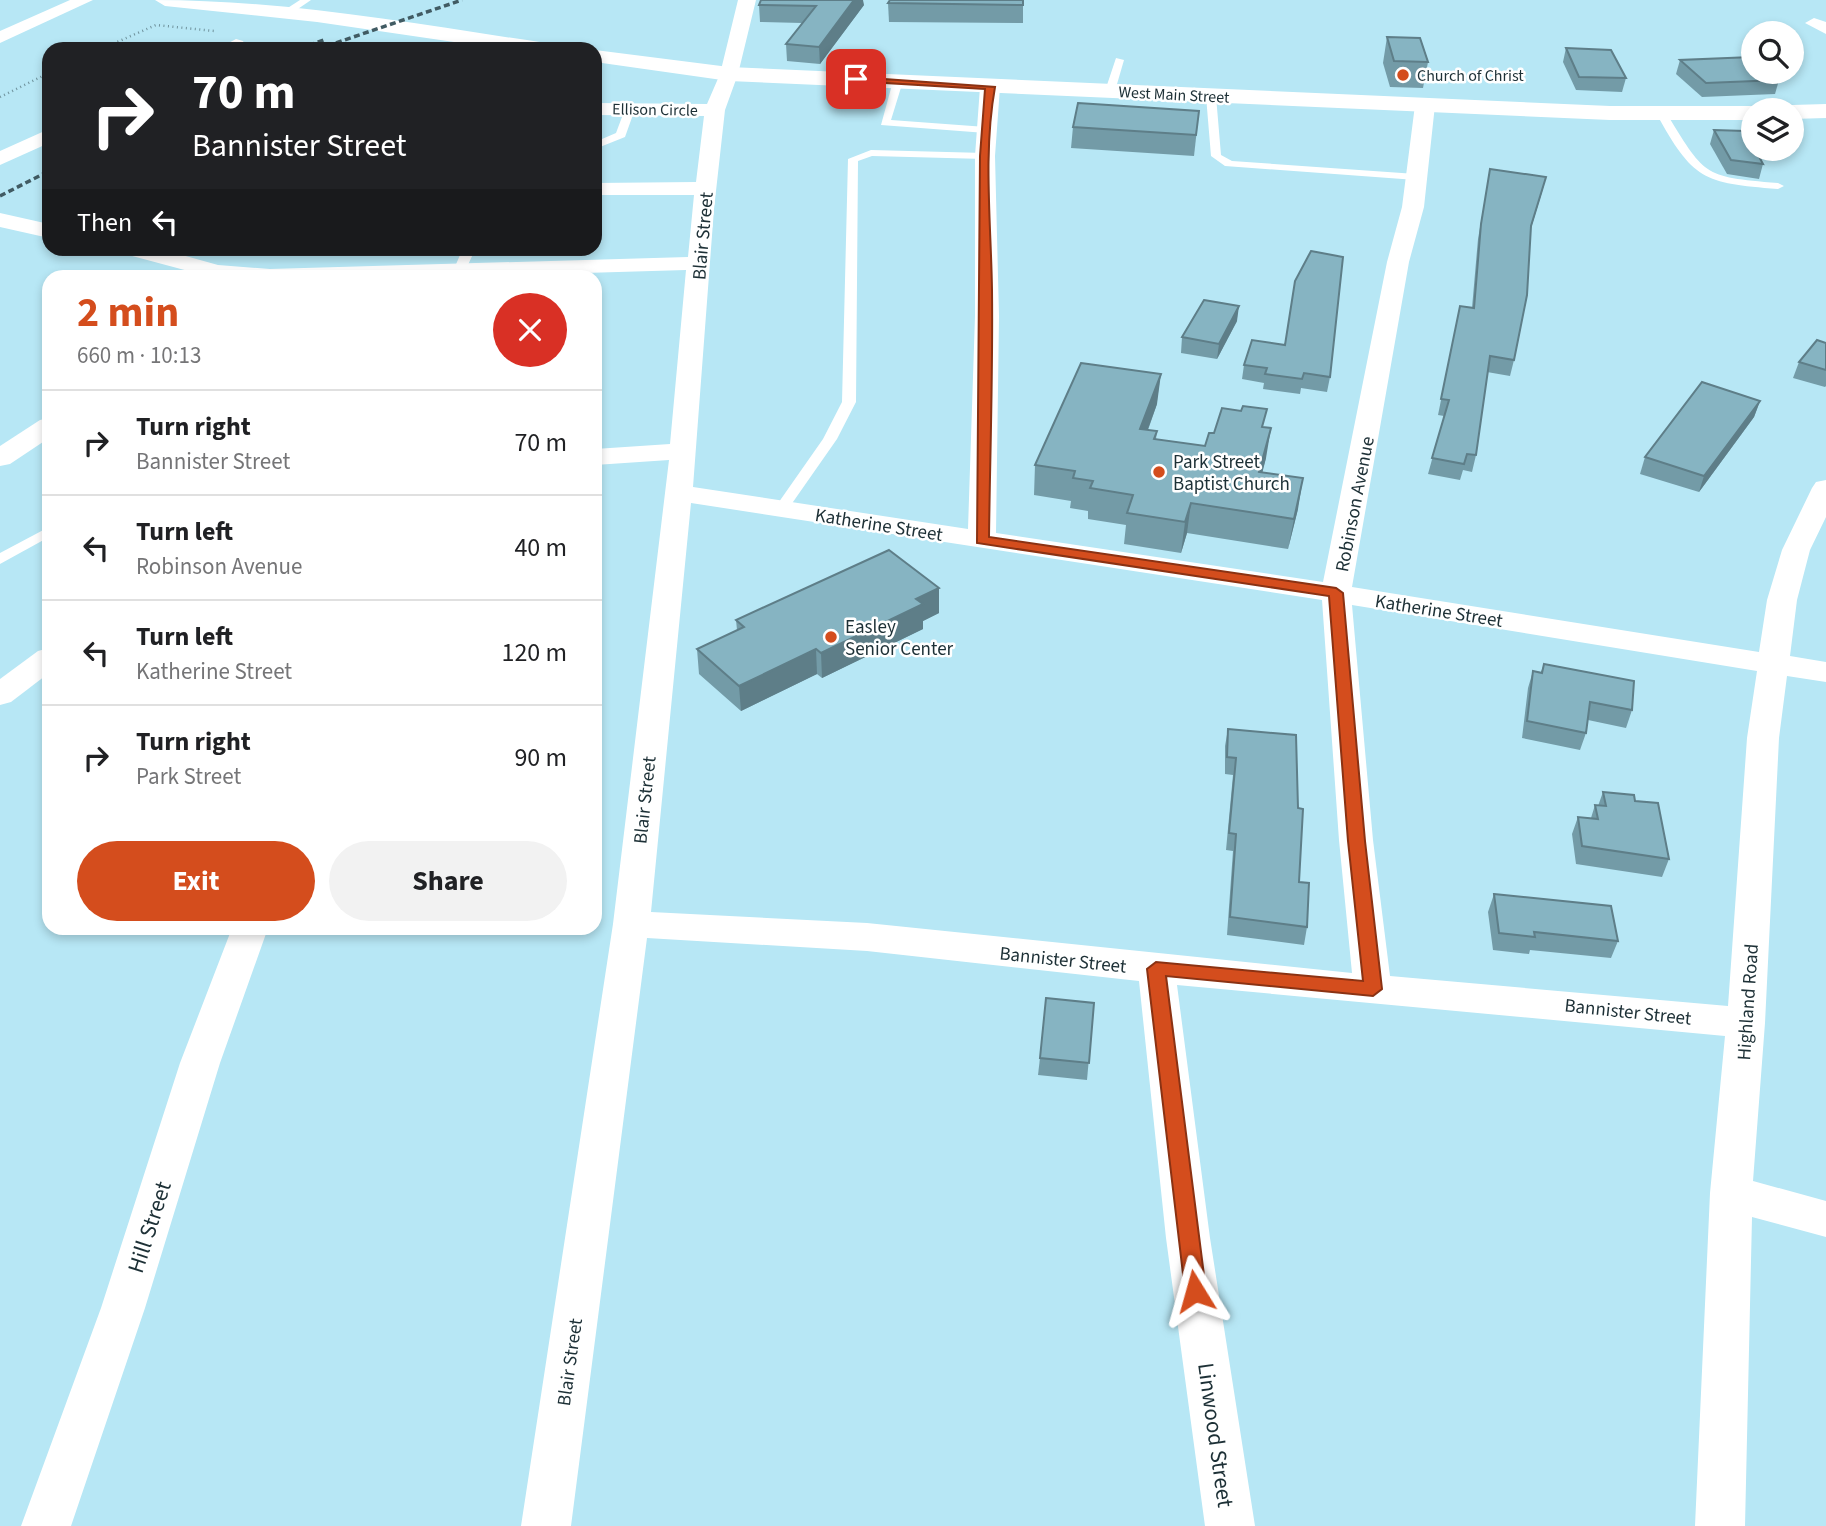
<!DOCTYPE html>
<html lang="en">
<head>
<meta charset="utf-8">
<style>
  :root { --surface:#fff; --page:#f2f2f2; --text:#202124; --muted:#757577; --line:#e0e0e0; --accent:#d44d1d }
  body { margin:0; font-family:"Source Sans 3",sans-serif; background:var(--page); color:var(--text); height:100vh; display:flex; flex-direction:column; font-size:26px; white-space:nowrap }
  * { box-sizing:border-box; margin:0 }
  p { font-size:23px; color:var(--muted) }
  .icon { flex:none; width:38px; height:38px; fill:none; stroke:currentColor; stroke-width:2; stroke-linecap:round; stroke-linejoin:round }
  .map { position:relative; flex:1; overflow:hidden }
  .sheet { position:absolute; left:42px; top:270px; width:560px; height:665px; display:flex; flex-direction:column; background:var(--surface); border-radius:21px; box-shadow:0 4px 10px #0003 }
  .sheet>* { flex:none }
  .hud { position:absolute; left:42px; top:42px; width:560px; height:214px; border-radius:21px; box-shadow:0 4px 10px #0003; background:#202124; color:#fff; overflow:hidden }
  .buttons { position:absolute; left:1741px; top:21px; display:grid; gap:14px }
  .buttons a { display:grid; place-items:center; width:63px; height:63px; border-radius:50%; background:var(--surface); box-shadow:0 4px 10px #0003; font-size:35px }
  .pin { position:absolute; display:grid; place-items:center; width:60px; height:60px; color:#fff; margin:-30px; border-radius:14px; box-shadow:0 4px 10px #0006 }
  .me { position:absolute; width:77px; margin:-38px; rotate:352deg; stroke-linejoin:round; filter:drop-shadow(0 0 5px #0008) }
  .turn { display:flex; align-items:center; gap:24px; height:147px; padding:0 35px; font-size:32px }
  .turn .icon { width:91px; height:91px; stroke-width:2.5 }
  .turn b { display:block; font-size:49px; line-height:60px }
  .then { display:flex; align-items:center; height:66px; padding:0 35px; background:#0003; gap:14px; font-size:26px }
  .round { display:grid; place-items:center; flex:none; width:74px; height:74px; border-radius:37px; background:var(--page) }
  .summary { display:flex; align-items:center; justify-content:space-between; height:119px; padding:0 35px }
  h1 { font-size:42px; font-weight:700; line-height:52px; color:var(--accent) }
  .primary-button { display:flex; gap:14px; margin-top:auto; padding:14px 35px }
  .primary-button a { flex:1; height:80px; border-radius:42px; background:var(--accent); color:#fff; font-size:28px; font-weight:700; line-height:80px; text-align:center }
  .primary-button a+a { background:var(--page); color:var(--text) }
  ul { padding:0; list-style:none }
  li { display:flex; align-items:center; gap:21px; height:105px; padding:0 35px; border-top:2px solid var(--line) }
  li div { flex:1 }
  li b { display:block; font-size:26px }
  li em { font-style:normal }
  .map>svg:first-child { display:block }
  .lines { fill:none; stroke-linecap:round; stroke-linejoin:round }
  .path { stroke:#6f929c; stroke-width:2.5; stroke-dasharray:1 3.5; stroke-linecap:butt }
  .service { fill:#fff; fill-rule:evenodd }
  .minor { fill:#fff; fill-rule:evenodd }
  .secondary { fill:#fff; fill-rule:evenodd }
  .rail { stroke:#415b63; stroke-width:3.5; stroke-dasharray:6 3.5; stroke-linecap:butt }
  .wall { fill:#739ba7 }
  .shaded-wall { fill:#5e7e88 }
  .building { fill:#86b4c2; stroke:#5e7e88; stroke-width:2 }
  .route { fill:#d44d1d; stroke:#8a3213; stroke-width:2 }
  .poi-dot { fill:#d44d1d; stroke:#fff; stroke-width:2.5 }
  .labels { text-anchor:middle; stroke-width:5; stroke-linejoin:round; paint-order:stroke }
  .far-poi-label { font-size:16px; fill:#1d3036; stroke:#fff; text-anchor:start }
  .far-street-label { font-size:16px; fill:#1d3036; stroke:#fff }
  .street-label { font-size:19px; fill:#1d3036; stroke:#fff }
  .poi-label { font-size:19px; fill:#1d3036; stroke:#fff; text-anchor:start }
  .near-street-label { font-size:23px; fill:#1d3036; stroke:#fff }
</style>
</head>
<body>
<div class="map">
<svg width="1826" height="1526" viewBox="0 0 1826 1526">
  <rect width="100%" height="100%" fill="#b7e7f5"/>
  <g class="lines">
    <g class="path">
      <path d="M101 49 156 25 214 31"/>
      <path d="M0 97 49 73"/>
    </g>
    <g class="service">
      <path d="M300 0H311L289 15H283V11Z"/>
      <path d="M1116 58 1124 60 1115 91 1110 94 1105 91Z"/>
      <path d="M898 78 903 81 891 120 986 127 991 130 986 133 881 125 893 81Z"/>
      <path d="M1211 93 1216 96 1221 155 1232 161 1416 174 1422 177 1416 180 1225 166 1211 156 1206 96Z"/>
      <path d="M630 106 635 109 625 137 595 149V142L616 133 625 109Z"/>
      <path d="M1657 111H1665C1705 175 1701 177 1778 183L1784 186 1778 189C1703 183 1693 180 1656 113Z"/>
      <path d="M871 150 985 153 990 156 985 159 872 156 858 161 856 402 837 439 786 512H776L774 509 823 439 842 402 848 159Z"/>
      <path d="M463 248H482L474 252 466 269 460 273 454 269Z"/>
      <path d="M49 527V537L0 564V553Z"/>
    </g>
    <g class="minor">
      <path d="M70 0H93L0 43V31Z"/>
      <path d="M738 0H756L738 74 725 110 714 209 693 487 968 529 975 316V156L980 87 990 81 1000 87 995 156 999 316 996 533 1323 582 1387 262 1402 207 1415 105 1425 99 1435 105 1424 207 1409 262 1352 587 1759 652 1767 600 1782 550 1812 488 1816 482 1826 480V517L1810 550 1797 600 1790 656 1826 662V682L1787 676 1779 738 1765 1023 1753 1181 1826 1201V1237L1752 1217 1745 1526H1695L1710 1193 1725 1036 1177 985 1210 1238 1255 1526H1205L1166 1238 1139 981 867 951 647 938 571 1526H521L613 924 669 460 595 465V449L670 444 686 270 483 276H207L121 253 118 248H157L218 265 270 269 688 257 694 195H595V183L696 182 704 116 595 115V103L707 104 720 74ZM691 503 1322 600 1339 840 1352 973 867 923 651 912ZM1352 605 1757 671 1747 738 1728 1006 1390 976 1373 840Z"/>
      <path d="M1814 18 1826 22V34L1805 23Z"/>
      <path d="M236 39 243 41 245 45 243 49H217Z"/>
      <path d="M49 129V143L0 165V151Z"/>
      <path d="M0 213 49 224V238L0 227Z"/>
      <path d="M49 418V438L10 464 0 466V446L40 420Z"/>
      <path d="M49 648V673L11 702 0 705V679L38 651Z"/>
      <path d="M232 928H268L220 1063 145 1308 71 1526H21L101 1308 180 1063Z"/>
    </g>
    <g class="secondary">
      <path d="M155 0C286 0 416 24 546 43L557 49H502L317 22 165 6Z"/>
      <path d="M595 50 729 67 1610 106H1754L1764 110H1754V120H1610L729 81 595 62Z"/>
      <path d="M1826 104V118L1792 119V110H1782L1792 105Z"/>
    </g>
    <g class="rail">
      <path d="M300 49 326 39"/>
      <path d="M318 49 462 0"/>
      <path d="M0 196 49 171"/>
    </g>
  </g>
  <g class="wall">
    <path d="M1023 0V23L889 22 888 3Z"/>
    <path d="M759 5H864L820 64 787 61 786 44 802 23 760 22Z"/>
    <path d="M1387 37 1428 62 1423 88 1390 87 1383 63Z"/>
    <path d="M1566 48 1626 78 1622 92 1576 90 1563 62Z"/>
    <path d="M1680 60 1779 80 1775 94 1702 97 1676 74Z"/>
    <path d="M1199 111 1194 156 1071 148 1073 127Z"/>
    <path d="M1714 130 1763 164 1759 179 1727 174 1710 144Z"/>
    <path d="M1490 169 1546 177 1530 230 1514 360 1510 376 1487 372 1476 455 1472 472 1463 470 1460 480 1428 474 1444 416 1438 415 1460 306 1472 308 1478 239Z"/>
    <path d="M381 248H430L429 252 382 254Z"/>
    <path d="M1237 321 1217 359 1181 353 1182 337Z"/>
    <path d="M1826 343V386L1825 387 1793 378 1799 362Z"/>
    <path d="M1244 365 1330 377 1327 392 1301 388 1300 394 1263 389 1264 383 1242 379Z"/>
    <path d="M1760 401 1754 417 1699 492 1640 474 1645 457Z"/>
    <path d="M1157 404 1148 430 1157 431 1156 439 1205 446 1214 433 1264 427 1266 458 1262 472 1298 509 1288 549 1187 533 1181 553 1124 544 1126 525 1088 519V511L1070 508 1071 501 1034 495 1035 465Z"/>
    <path d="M939 613 923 621V629L822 678 817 674 741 711 699 674 697 649 737 630 736 620Z"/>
    <path d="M1544 664 1632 710 1626 728 1588 720 1586 733 1580 750 1522 738 1528 688 1533 671 1541 672Z"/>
    <path d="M1228 729 1299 882 1307 927 1304 945 1227 935 1233 851 1226 850 1233 775 1225 774V746Z"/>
    <path d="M1603 792 1635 801 1669 859 1662 877 1576 864 1572 834 1578 817 1591 818 1595 805 1598 806Z"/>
    <path d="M1494 894 1618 941 1611 958 1530 950 1529 954 1493 950 1488 912Z"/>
    <path d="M1094 1003 1087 1080 1038 1075 1040 1058Z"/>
  </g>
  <g class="shaded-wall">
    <path d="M854 0H863L864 5 820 64 819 47Z"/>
    <path d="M1546 177 1542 192 1527 241 1531 226Z"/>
    <path d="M1239 306 1237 321 1217 359 1219 344Z"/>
    <path d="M1161 374 1157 404 1137 459 1140 429Z"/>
    <path d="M1760 401 1754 417 1699 492 1704 476Z"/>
    <path d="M1271 428 1266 458 1255 502 1259 472Z"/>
    <path d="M1303 478 1298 509 1288 549 1294 519Z"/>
    <path d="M1191 503 1187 533 1181 553 1185 522Z"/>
    <path d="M939 588V613L923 621V629L822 678 821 653 916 599Z"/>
    <path d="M816 649 817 674 741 711 739 686Z"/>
  </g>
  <g class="building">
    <path d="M761 0H854L819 47 786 44 816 6 759 5Z"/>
    <path d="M890 0H1023V5L888 3Z"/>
    <path d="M1387 37 1420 38 1428 62 1394 61Z"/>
    <path d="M1566 48 1611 50 1626 78 1579 77Z"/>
    <path d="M1752 57 1754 59V72H1769L1779 80 1706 83 1680 60Z"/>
    <path d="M1078 103 1199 111 1196 135 1073 127Z"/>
    <path d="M1714 130 1745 131 1754 147V149H1755L1763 164 1731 160Z"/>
    <path d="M1490 169 1546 177 1531 226 1527 295 1514 360 1490 356 1476 455 1467 454 1464 464 1432 458 1449 400 1441 399 1460 306 1474 308 1481 224Z"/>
    <path d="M1311 251 1343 257 1330 377 1304 373 1302 379 1265 374 1267 368 1244 365 1252 340 1285 345 1295 281Z"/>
    <path d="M1204 300 1239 306 1219 344 1182 337Z"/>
    <path d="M1817 340 1826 343V370L1799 362Z"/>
    <path d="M1081 363 1161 374 1140 429 1157 431 1154 439 1205 446 1209 433H1214L1222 408 1241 411 1243 406 1267 409 1262 427 1271 428 1259 472 1303 478 1294 519 1191 503 1185 522 1127 513 1133 495 1090 488 1093 481 1073 478 1075 471 1035 465Z"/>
    <path d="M1702 382 1760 401 1704 476 1645 457Z"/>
    <path d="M889 550 939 588 916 599 923 604 821 653 816 649 739 686 697 649 744 627 736 620Z"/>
    <path d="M1544 664 1634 681 1632 710 1590 702 1586 733 1527 721 1533 671 1542 673Z"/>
    <path d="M1228 729 1296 735 1298 808 1303 809 1299 882 1309 883 1307 927 1230 917 1236 834 1229 833 1236 758 1227 757Z"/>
    <path d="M1603 792 1634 795 1635 801 1658 803 1669 859 1582 846 1578 817 1598 819 1595 805 1606 806Z"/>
    <path d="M1494 894 1611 906 1618 941 1534 932 1535 937 1499 933Z"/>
    <path d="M1046 998 1094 1003 1089 1063 1040 1058Z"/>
  </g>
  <path class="route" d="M856 77 995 87C983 153 991 223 992 290 993 373 990 455 989 537L1336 588 1343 593 1365 841 1382 989 1373 996 1166 976 1206 1291 1203 1297 1195 1300 1188 1297 1185 1291 1147 969 1156 962 1363 981 1348 841 1329 596 977 543 980 156 985 89 853 81Z"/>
  <g class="poi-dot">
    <circle cx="1403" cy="75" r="7"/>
    <circle cx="1159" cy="472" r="7"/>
    <circle cx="831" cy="637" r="7"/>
  </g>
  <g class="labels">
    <g class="far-poi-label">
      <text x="1417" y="81">Church of Christ</text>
    </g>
    <g class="far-street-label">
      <text transform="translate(1174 94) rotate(3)" y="6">West Main Street</text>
      <text transform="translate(655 109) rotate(1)" y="6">Ellison Circle</text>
    </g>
    <g class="street-label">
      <text transform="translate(702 236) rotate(-85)" y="7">Blair Street</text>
      <text transform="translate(1354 504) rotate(-79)" y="7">Robinson Avenue</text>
      <text transform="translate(879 524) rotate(9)" y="7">Katherine Street</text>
      <text transform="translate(1439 610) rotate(9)" y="7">Katherine Street</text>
      <text transform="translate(644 800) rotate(-84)" y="7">Blair Street</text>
      <text transform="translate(1063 959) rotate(6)" y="7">Bannister Street</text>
      <text transform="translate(1747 1002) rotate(-86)" y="7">Highland Road</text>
      <text transform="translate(1628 1011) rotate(6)" y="7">Bannister Street</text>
      <text transform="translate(569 1362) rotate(-82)" y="7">Blair Street</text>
    </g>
    <g class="poi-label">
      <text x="1173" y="468">Park Street<tspan x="1173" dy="22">Baptist Church</tspan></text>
      <text x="845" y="633">Easley<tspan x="845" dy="22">Senior Center</tspan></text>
    </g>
    <g class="near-street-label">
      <text transform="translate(149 1227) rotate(-72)" y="8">Hill Street</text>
      <text transform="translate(1216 1435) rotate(82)" y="8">Linwood Street</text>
    </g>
  </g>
</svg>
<div class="buttons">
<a><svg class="icon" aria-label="search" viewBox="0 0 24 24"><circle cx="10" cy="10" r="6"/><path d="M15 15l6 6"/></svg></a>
<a><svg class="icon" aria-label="layers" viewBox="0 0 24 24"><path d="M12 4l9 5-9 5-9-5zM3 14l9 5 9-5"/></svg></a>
</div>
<div class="pin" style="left:856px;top:79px;background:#d93025"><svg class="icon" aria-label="arrive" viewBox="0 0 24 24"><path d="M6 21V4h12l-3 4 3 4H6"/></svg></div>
<svg class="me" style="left:1195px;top:1291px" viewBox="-20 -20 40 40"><path d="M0-17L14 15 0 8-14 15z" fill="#d44d1d" stroke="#fff" stroke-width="4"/></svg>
<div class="hud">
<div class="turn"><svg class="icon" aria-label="right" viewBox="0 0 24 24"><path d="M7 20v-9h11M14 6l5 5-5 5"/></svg><div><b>70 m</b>Bannister Street</div></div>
<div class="then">Then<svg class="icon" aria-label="left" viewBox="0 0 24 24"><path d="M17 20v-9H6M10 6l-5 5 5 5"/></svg></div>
</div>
<section class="sheet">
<div class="summary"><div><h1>2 min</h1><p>660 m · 10:13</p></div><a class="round" style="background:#d93025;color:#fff"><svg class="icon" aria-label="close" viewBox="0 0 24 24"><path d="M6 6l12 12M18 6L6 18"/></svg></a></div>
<ul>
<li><svg class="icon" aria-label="right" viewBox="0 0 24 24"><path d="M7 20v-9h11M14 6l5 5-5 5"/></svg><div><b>Turn right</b><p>Bannister Street</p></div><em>70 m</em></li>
<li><svg class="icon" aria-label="left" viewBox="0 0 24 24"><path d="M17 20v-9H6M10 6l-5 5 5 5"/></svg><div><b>Turn left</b><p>Robinson Avenue</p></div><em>40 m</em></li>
<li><svg class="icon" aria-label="left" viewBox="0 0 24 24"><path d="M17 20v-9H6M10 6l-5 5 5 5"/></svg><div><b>Turn left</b><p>Katherine Street</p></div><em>120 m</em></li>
<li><svg class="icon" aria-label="right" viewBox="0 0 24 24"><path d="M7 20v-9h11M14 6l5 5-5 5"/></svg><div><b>Turn right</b><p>Park Street</p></div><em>90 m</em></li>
</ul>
<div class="primary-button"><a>Exit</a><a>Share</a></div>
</section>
</div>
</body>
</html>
